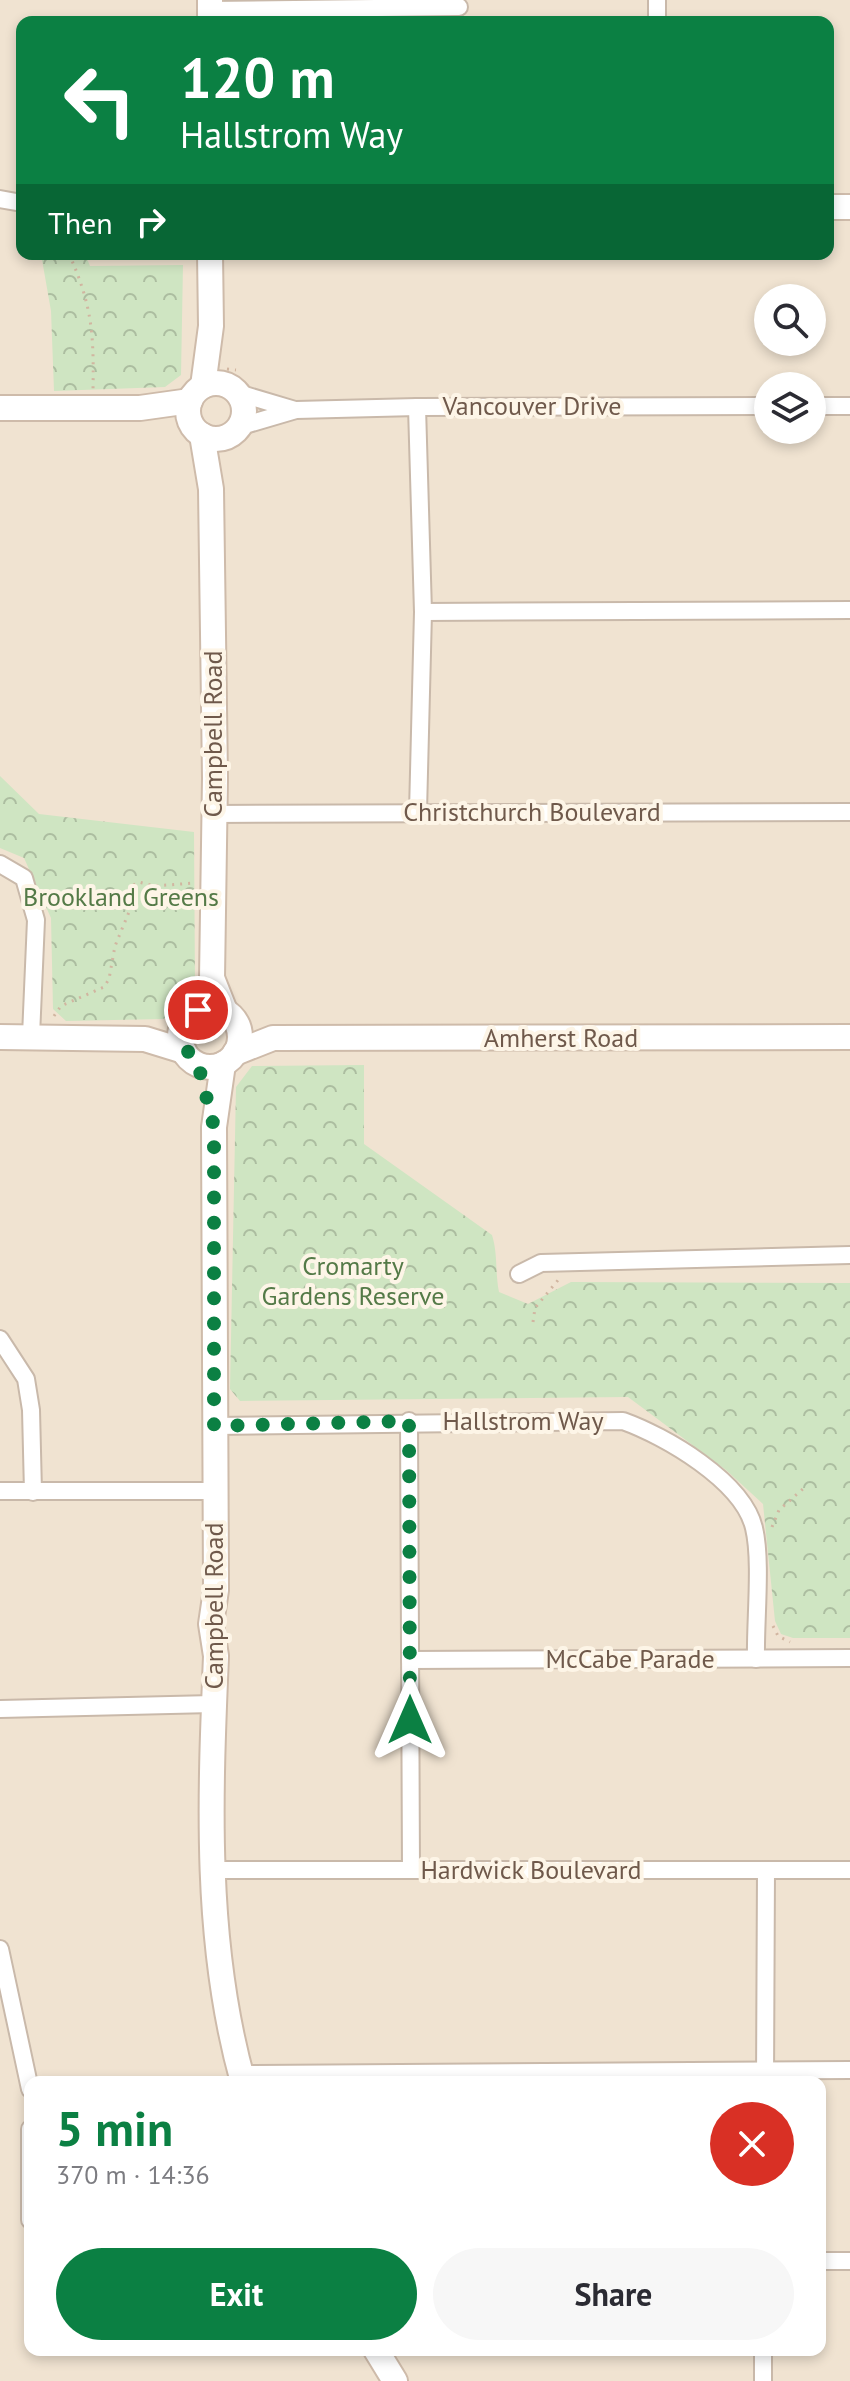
<!DOCTYPE html>
<html lang="en">
<head>
<meta charset="utf-8">
<style>
  :root { --surface:#fff; --page:#f7f7f7; --text:#2b2b33; --muted:#7c7c81; --accent:#0b8043 }
  body { margin:0; font-family:"PT Sans",sans-serif; background:var(--page); color:var(--text); height:100vh; display:flex; flex-direction:column; font-size:30px; white-space:nowrap }
  * { box-sizing:border-box; margin:0 }
  p { font-size:26px; color:var(--muted) }
  .icon { flex:none; width:44px; height:44px; fill:none; stroke:currentColor; stroke-width:2; stroke-linecap:round; stroke-linejoin:round }
  .map { position:relative; flex:1; overflow:hidden }
  .drawer { position:absolute; left:24px; top:2076px; width:802px; height:280px; display:flex; flex-direction:column; background:var(--surface); border-radius:16px; box-shadow:0 4px 12px #0003 }
  .drawer>* { flex:none }
  .banner { position:absolute; left:16px; top:16px; width:818px; height:244px; border-radius:16px; box-shadow:0 4px 12px #0003; background:#0b8043; color:#fff; overflow:hidden }
  .tools { position:absolute; left:754px; top:284px; display:grid; gap:16px }
  .tools a { display:grid; place-items:center; width:72px; height:72px; border-radius:50%; background:var(--surface); box-shadow:0 4px 12px #0003; font-size:40px }
  .pin { position:absolute; display:grid; place-items:center; width:68px; height:68px; color:#fff; margin:-34px; border:4px solid #fff; border-radius:50%; box-shadow:0 2px 8px #0007 }
  .me { position:absolute; width:88px; margin:-44px; rotate:0deg; stroke-linejoin:round; filter:drop-shadow(0 0 6px #0008) }
  .turn { display:flex; align-items:center; gap:28px; height:168px; padding:0 32px; font-size:36px }
  .turn .icon { width:104px; height:104px; stroke-width:2.5 }
  .turn b { display:block; font-size:56px; line-height:68px }
  .then { display:flex; align-items:center; height:76px; padding:0 32px; background:#0003; gap:16px; font-size:30px }
  .round { display:grid; place-items:center; flex:none; width:84px; height:84px; border-radius:42px; background:var(--page) }
  .summary { display:flex; align-items:center; justify-content:space-between; height:136px; padding:0 32px }
  h1 { font-size:48px; font-weight:700; line-height:60px; color:var(--accent) }
  .button { display:flex; gap:16px; margin-top:auto; padding:16px 32px }
  .button a { flex:1; height:92px; border-radius:48px; background:var(--accent); color:#fff; font-size:32px; font-weight:700; line-height:92px; text-align:center }
  .button a+a { background:var(--page); color:var(--text) }
  .map>svg:first-child { display:block }
  .residential { fill:#f0e3d1; fill-rule:evenodd }
  .park { fill:url(#park-crowns) }
  .lines { fill:none; stroke-linecap:round; stroke-linejoin:round }
  .street-casing { stroke:#c9b9aa; stroke-width:20 }
  .secondary-casing { stroke:#cebbaa; stroke-width:28 }
  .path { stroke:#d1b5a0; stroke-width:3; stroke-dasharray:2 6; stroke-linecap:butt }
  .street { stroke:#fff; stroke-width:16 }
  .secondary { stroke:#fff; stroke-width:24 }
  .route { stroke:#0b8043; stroke-width:14; stroke-dasharray:0 25.2 }
  .labels { text-anchor:middle; stroke-width:8; stroke-linejoin:round; paint-order:stroke }
  .street-label { font-size:26px; fill:#6f594b; stroke:#fdf5e7 }
  .park-label { font-size:26px; fill:#547a47; stroke:#fdf5e7 }
</style>
</head>
<body>
<div class="map">
<svg width="850" height="2381" viewBox="0 0 850 2381">
  <defs>
    <pattern id="park-crowns" width="20" height="18" patternUnits="userSpaceOnUse" patternTransform="scale(2)"><rect width="20" height="18" fill="#cfe5c2"/><path d="M2 6a3 3 0 1 1 6 0M12 15a3 3 0 1 1 6 0" fill="none" stroke="#acbda0"/></pattern>
  </defs>
  <rect width="100%" height="100%" fill="#faf1e2"/>
  <path class="residential" d="M0 0H850V2381H0ZM22 22H828V254H22ZM768 298H812V342H768ZM768 386H812V430H768ZM30 2082H820V2350H30Z"/>
  <g class="park">
    <path d="M41 254H85L90 266 183 265 181 375 165 387 54 391 51 311Z"/>
    <path d="M0 776 39 814 194 832 195 988 184 1008 163 1019 66 1021 53 1009 51 918 24 858 0 848Z"/>
    <path d="M364 1065V1144L492 1235C498 1254 495 1272 499 1292L528 1304 571 1282 850 1283V1638H793L781 1634 775 1621 763 1504 726 1470 628 1397 240 1401 230 1389 236 1087 252 1066Z"/>
  </g>
  <g class="lines">
    <g class="street-casing">
      <g id="street">
        <path d="M210 10 459 7"/>
        <path d="M657 22V0"/>
        <path d="M0 199 22 203"/>
        <path d="M238 393 295 410"/>
        <path d="M812 406H850"/>
        <path d="M417 407 423 612 418 812"/>
        <path d="M238 427 296 410 417 407 768 406"/>
        <path d="M423 612 850 610"/>
        <path d="M214 814 850 812"/>
        <path d="M0 864 24 878 36 920 31 1036"/>
        <path d="M519 1274 541 1263 850 1255"/>
        <path d="M0 1339 26 1379 31 1410 33 1492"/>
        <path d="M409 1421 411 1870"/>
        <path d="M214 1426 623 1421C665 1436 743 1481 754 1528 762 1561 755 1622 756 1659"/>
        <path d="M0 1491H213"/>
        <path d="M410 1660 850 1658"/>
        <path d="M0 1709 213 1704"/>
        <path d="M213 1870H850"/>
        <path d="M0 1949 30 2089"/>
        <path d="M240 2074 850 2070"/>
        <path d="M765 2082 766 1870"/>
        <path d="M30 2129V2220"/>
        <path d="M820 2261H850"/>
        <path d="M763 2381V2350"/>
      </g>
    </g>
    <g class="secondary-casing">
      <g id="secondary">
        <path d="M210 22V0"/>
        <path d="M828 207H850"/>
        <circle cx="216" cy="411" r="28"/>
        <path d="M203 386 211 326 210 254"/>
        <path d="M0 408H140L190 401"/>
        <path d="M202 435 211 489 215 778 212 978 225 1011"/>
        <circle cx="210" cy="1037" r="30"/>
        <path d="M0 1037 145 1039 184 1051"/>
        <path d="M235 1053 273 1038 850 1037"/>
        <path d="M223 1064 214 1127 216 1590 211 1624 216 1656C210 1798 204 1943 243 2082"/>
        <path d="M376 2350 395 2381"/>
      </g>
    </g>
    <g class="path">
      <path d="M69 254C92 305 94 334 93 390"/>
      <path d="M227 369 236 370"/>
      <path d="M54 1016 61 1006 104 987 109 979 115 946 129 912 130 887 139 882 154 886 195 883"/>
      <path d="M533 1322 535 1308 559 1279"/>
      <path d="M772 1527 779 1510 804 1488"/>
      <path d="M773 1626 778 1636 790 1642"/>
    </g>
    <use href="#street" class="street"/>
    <use href="#secondary" class="secondary"/>
  </g>
  <g class="lines">
    <path class="route" d="M198 1010 183 1026 181 1043 198 1064 214 1127V1426L409 1421 410 1720"/>
  </g>
  <g class="labels">
    <g class="street-label">
      <text x="532" y="415">Vancouver Drive</text>
      <text transform="translate(213 734) rotate(-90)" y="9">Campbell Road</text>
      <text x="532" y="821">Christchurch Boulevard</text>
      <text x="561" y="1047">Amherst Road</text>
      <text x="523" y="1430">Hallstrom Way</text>
      <text transform="translate(214 1606) rotate(-90)" y="9">Campbell Road</text>
      <text x="630" y="1668">McCabe Parade</text>
      <text x="531" y="1879">Hardwick Boulevard</text>
    </g>
    <g class="park-label">
      <text x="121" y="906">Brookland Greens</text>
      <text x="353" y="1275">Cromarty<tspan x="353" dy="30">Gardens Reserve</tspan></text>
    </g>
  </g>
</svg>
<div class="tools">
<a><svg class="icon" aria-label="search" viewBox="0 0 24 24"><circle cx="10" cy="10" r="6"/><path d="M15 15l6 6"/></svg></a>
<a><svg class="icon" aria-label="layers" viewBox="0 0 24 24"><path d="M12 4l9 5-9 5-9-5zM3 14l9 5 9-5"/></svg></a>
</div>
<div class="pin" style="left:198px;top:1010px;background:#d93025"><svg class="icon" aria-label="arrive" viewBox="0 0 24 24"><path d="M6 21V4h12l-3 4 3 4H6"/></svg></div>
<svg class="me" style="left:410px;top:1720px" viewBox="-20 -20 40 40"><path d="M0-17L14 15 0 8-14 15z" fill="#0b8043" stroke="#fff" stroke-width="4"/></svg>
<div class="banner">
<div class="turn"><svg class="icon" aria-label="left" viewBox="0 0 24 24"><path d="M17 20v-9H6M10 6l-5 5 5 5"/></svg><div><b>120 m</b>Hallstrom Way</div></div>
<div class="then">Then<svg class="icon" aria-label="right" viewBox="0 0 24 24"><path d="M7 20v-9h11M14 6l5 5-5 5"/></svg></div>
</div>
<section class="drawer">
<div class="summary"><div><h1>5 min</h1><p>370 m · 14:36</p></div><a class="round" style="background:#d93025;color:#fff"><svg class="icon" aria-label="close" viewBox="0 0 24 24"><path d="M6 6l12 12M18 6L6 18"/></svg></a></div>
<div class="button"><a>Exit</a><a>Share</a></div>
</section>
</div>
</body>
</html>
